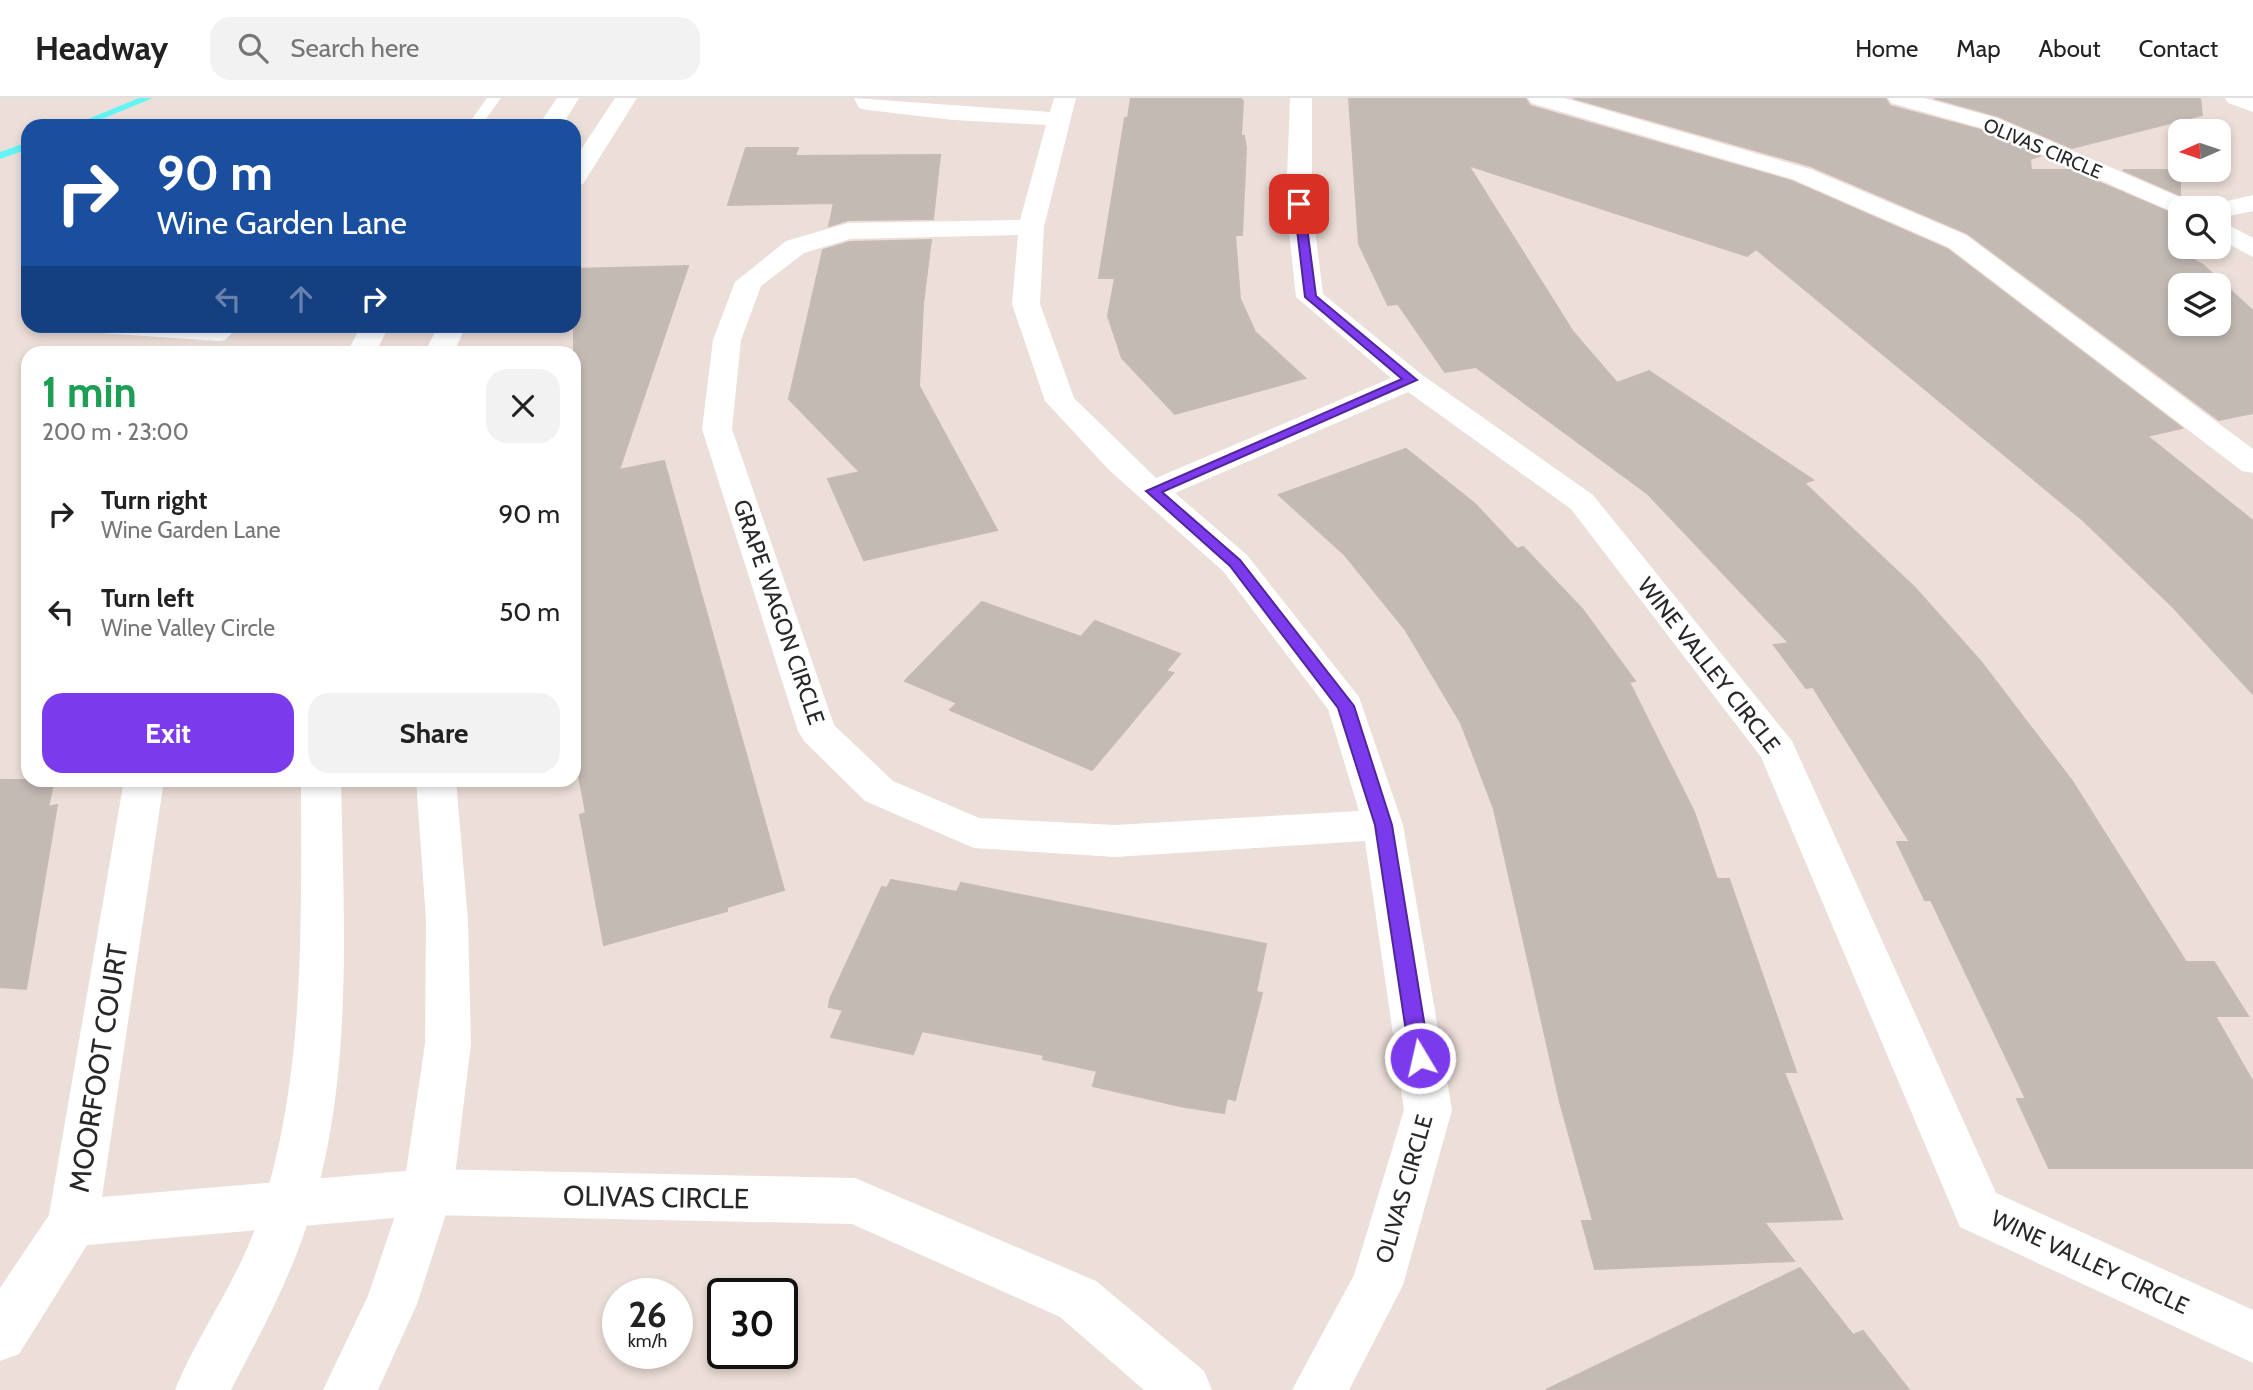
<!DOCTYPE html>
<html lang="en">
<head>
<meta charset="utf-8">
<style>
  :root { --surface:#fff; --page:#f2f2f2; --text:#222; --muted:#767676; --line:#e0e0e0; --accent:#7c3aed }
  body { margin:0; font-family:Cabin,sans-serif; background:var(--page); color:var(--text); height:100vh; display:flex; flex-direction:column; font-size:26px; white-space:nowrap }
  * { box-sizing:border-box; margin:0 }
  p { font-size:23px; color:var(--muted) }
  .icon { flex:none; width:38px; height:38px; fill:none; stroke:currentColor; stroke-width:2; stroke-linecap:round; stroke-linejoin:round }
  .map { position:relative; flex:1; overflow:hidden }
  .sheet { position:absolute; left:21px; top:248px; width:560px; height:441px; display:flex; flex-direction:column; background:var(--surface); border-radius:21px; box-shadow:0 4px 10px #0003 }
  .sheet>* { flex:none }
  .hud { position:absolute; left:21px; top:21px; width:560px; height:214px; border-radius:21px; box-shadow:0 4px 10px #0003; background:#1a4fa0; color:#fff; overflow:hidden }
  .needle { width:46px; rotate:267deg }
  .tools { position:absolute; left:2168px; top:21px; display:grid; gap:14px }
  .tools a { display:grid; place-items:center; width:63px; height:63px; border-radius:14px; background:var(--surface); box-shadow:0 4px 10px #0003; font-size:35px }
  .speed { position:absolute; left:602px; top:1180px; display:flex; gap:14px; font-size:35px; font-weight:700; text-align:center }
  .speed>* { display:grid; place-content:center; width:91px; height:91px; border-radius:50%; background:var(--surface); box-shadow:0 4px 10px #0003; line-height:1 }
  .speed small { font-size:18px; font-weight:400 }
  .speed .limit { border:4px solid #111; border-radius:10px; background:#fff; color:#111 }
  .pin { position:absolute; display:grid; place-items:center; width:60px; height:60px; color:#fff; margin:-30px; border-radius:14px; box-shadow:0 4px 10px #0006 }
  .me { position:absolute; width:77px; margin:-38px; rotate:351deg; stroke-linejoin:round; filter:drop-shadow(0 0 5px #0008) }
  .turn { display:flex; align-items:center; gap:24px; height:147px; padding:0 21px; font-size:32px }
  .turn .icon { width:91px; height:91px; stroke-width:2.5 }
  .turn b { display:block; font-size:49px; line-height:60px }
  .lanes { display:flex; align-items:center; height:66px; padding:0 21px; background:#0003; justify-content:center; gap:35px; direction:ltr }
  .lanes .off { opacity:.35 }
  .round { display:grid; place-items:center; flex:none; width:74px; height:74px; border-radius:21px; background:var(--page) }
  .headline { display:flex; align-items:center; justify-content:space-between; height:119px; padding:0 21px }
  h1 { font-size:42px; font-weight:800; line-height:52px; color:#1e9e55 }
  .primary-button { display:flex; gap:14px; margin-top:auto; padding:14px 21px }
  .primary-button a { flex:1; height:80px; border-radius:21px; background:var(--accent); color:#fff; font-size:28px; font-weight:800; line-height:80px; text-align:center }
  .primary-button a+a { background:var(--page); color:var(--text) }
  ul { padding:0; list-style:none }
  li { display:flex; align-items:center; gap:21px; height:98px; padding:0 21px }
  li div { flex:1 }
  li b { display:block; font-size:26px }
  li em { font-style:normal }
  header { display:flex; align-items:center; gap:42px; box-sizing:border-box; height:98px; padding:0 35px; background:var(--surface); border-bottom:2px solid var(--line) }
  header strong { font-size:33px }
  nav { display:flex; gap:38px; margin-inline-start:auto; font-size:24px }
  .search { width:490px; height:63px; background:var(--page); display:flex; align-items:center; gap:18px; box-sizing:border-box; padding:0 24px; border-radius:21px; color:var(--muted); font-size:26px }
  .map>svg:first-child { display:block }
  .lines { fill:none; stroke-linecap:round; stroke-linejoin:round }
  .stream { fill:#63f5f6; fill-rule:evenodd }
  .building { fill:#c3bab4; stroke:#c7bab2; stroke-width:2; fill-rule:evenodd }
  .lane { fill:#fff; fill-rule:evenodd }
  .street { fill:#fff; fill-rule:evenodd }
  .secondary { fill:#fff; fill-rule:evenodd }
  .route { fill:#7c3aed; stroke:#51269a; stroke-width:2 }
  .labels { text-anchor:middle; stroke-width:5; stroke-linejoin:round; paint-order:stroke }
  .far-street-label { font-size:19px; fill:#282828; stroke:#fff }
  .street-label { font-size:23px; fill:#282828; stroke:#fff }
  .near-street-label { font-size:28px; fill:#282828; stroke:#fff }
</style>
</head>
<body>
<header>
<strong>Headway</strong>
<div class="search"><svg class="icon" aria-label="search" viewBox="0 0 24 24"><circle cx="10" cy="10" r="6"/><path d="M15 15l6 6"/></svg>Search here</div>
<nav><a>Home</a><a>Map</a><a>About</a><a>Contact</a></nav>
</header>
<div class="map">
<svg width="2253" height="1292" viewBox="0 0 2253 1292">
  <rect width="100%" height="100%" fill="#ecded8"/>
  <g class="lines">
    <g class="stream">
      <path d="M139 0H153L85 28H71Z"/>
      <path d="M28 44V51L0 61V54Z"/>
    </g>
  </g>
  <g class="building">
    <path d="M1131 0H1240L1243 3 1241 38H1244L1246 50 1242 137H1235L1240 201 1255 234 1305 280 1175 316 1122 260 1108 218 1115 180H1099L1125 20H1128Z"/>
    <path d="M1349 0H1525L1530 8 1791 83 1947 151 2182 330 2147 338 2253 423V596L2173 509 2084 423 1756 151 1747 158 1468 67 1573 234 1617 285 1649 273 1813 382 1804 385 1915 490 1981 564 2072 683 2186 864H2214L2248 918H2215L2253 984V1070H2049L2017 1001H2026L1931 802H1925L1897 744H1910L1813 589 1806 590 1774 547 1789 545 1648 396 1476 269 1445 274 1398 206 1388 207 1359 146Z"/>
    <path d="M1573 0H1885L1890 8 1980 32 2039 58 2030 61 2031 72H2070L2180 119V154L2203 167 2253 213V315L2219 322 1967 135 1811 68ZM2180 187H2219V226H2180Z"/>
    <path d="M1934 0H2200L2202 17 2072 50 1998 18Z"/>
    <path d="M746 50H798L795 58 940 57 933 121 848 122 829 128 834 105 728 107Z"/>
    <path d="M2123 72H2180V97Z"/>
    <path d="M931 142 923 206 919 288 997 432 864 462 828 381 860 374 789 301 823 152 850 144Z"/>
    <path d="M688 168 619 372 664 363 784 792 727 809V813L604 847 580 717 586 715 574 652V171Z"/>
    <path d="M1406 351 1475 406 1517 451 1523 449 1582 511 1635 583 1629 584 1694 714 1717 781H1729L1796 974H1784L1842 1121 1764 1124 1794 1163 1595 1171 1582 1123H1593L1560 1004 1494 711 1461 625 1405 531 1345 457 1279 397Z"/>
    <path d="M982 504 1081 539 1095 523 1180 556 1166 573 1173 575 1092 672 950 612 957 605 905 583Z"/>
    <path d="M0 682H54L48 709 57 707 26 891 0 889Z"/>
    <path d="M891 782 957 794 961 785 1266 846 1256 894 1262 895 1235 1002 1227 1000 1224 1015 1180 1008 1093 988 1097 973 1043 961 1044 957 922 933 913 956 831 939 843 912 829 909 830 901 882 789 887 790Z"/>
    <path d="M1800 1170 1853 1237 1863 1233 1909 1292H1546Z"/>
  </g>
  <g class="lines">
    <g class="lane">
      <path d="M487 0H501L481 28H467Z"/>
      <path d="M93 228 215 232 220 228H239L225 242 219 243 100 235 94 234Z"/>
    </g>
    <g class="street">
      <path d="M854 0 1050 14 1054 0H1076L1044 129 1040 206 1074 300 1156 380 1391 280 1296 199 1286 106 1290 0H1312V106L1323 196 1421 276 1593 397 1792 643 1996 1095 2253 1212V1265L1960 1129 1761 659 1571 411 1408 294 1175 395 1247 457 1359 599 1403 727 1452 1012 1403 1187 1349 1292H1292L1354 1177 1404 1012 1365 743 1115 759 974 750 865 703 804 643 798 633 702 331 713 242 735 184 786 143 848 125 1020 122 1046 27 954 22 867 12 859 10ZM1018 137 1012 206 1045 303 1110 373 1223 473 1328 611 1359 713 1115 727 979 720 893 683 834 627 732 331 741 242 761 188 804 155 850 141Z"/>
      <path d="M1528 0H1564L1810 71 1966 137 2253 351V375L2242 373 1948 149 1792 81 1531 5Z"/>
      <path d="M1888 0H1924L1997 20 2193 105 2197 110H2180V117L2175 115 1981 30 1891 5Z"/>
      <path d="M2225 0H2253V14L2228 5Z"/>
      <path d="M2253 97V113L2219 120V110H2208L2210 107Z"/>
      <path d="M2219 122 2253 140V159L2219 141Z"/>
      <path d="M124 682H164L102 1099 428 1071 855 1080 1096 1183 1204 1273 1212 1292H1144L1060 1219 852 1126 428 1117 87 1147 19 1256 0 1263V1190L49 1117Z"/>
    </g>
    <g class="secondary">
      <path d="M557 0H579L562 28H538Z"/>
      <path d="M615 0H637L583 86 574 88V62Z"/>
      <path d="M361 228H389L375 256H346Z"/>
      <path d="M438 228H466L453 256H424Z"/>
      <path d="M301 682H341C344 829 354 987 307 1127 288 1185 259 1238 231 1292H175C198 1235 237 1184 257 1125 306 985 301 829 301 682Z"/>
      <path d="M416 682H456L468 822 471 946 453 1094 417 1206 378 1292H323L368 1198 403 1094 425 946 426 822Z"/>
    </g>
  </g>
  <path class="route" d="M1299 103 1304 106 1316 198 1417 282 1162 394 1240 462 1354 608 1392 727 1430 960 1427 966H1413L1410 960 1375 727 1338 610 1230 468 1146 393 1402 281 1305 199 1294 106Z"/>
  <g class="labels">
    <g class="far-street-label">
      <text transform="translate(2043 50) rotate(23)" y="7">OLIVAS CIRCLE</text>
    </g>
    <g class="street-label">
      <text transform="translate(779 514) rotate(71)" y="8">GRAPE WAGON CIRCLE</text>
      <text transform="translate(1709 567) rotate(52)" y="8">WINE VALLEY CIRCLE</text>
      <text transform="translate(1404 1091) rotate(-74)" y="8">OLIVAS CIRCLE</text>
      <text transform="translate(2090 1164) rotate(25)" y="8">WINE VALLEY CIRCLE</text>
    </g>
    <g class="near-street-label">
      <text transform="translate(98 970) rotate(-81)" y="10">MOORFOOT COURT</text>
      <text transform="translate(656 1099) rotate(1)" y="10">OLIVAS CIRCLE</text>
    </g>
  </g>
</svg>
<div class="tools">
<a><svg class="needle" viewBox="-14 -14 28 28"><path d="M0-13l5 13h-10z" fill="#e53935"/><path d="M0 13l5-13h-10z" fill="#767676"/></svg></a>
<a><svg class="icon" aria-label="search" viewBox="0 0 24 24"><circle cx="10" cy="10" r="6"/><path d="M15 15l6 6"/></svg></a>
<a><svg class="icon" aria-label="layers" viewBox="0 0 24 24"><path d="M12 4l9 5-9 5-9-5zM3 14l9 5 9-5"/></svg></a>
</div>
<div class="speed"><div>26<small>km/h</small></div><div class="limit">30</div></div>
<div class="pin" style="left:1299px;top:106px;background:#d93025"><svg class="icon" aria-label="arrive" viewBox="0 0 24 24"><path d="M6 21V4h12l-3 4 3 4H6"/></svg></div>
<svg class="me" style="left:1420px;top:960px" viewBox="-20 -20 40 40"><circle r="17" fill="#7c3aed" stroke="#fff" stroke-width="3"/><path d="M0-11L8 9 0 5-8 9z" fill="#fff"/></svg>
<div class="hud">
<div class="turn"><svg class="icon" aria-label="right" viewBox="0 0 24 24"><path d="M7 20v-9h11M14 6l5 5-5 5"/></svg><div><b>90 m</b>Wine Garden Lane</div></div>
<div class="lanes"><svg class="icon off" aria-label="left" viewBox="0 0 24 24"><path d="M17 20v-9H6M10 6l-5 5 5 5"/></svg><svg class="icon off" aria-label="ahead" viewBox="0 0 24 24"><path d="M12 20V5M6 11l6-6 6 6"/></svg><svg class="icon" aria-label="right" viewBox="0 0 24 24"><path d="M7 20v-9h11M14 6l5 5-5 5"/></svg></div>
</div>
<section class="sheet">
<div class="headline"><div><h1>1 min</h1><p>200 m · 23:00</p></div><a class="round"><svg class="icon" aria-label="close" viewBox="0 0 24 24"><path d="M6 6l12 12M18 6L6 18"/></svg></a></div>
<ul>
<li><svg class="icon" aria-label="right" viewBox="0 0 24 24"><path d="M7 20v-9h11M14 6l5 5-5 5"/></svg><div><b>Turn right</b><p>Wine Garden Lane</p></div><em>90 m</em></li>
<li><svg class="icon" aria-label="left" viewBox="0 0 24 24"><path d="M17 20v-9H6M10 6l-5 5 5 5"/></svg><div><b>Turn left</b><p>Wine Valley Circle</p></div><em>50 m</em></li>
</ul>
<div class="primary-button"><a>Exit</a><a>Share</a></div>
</section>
</div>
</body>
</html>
